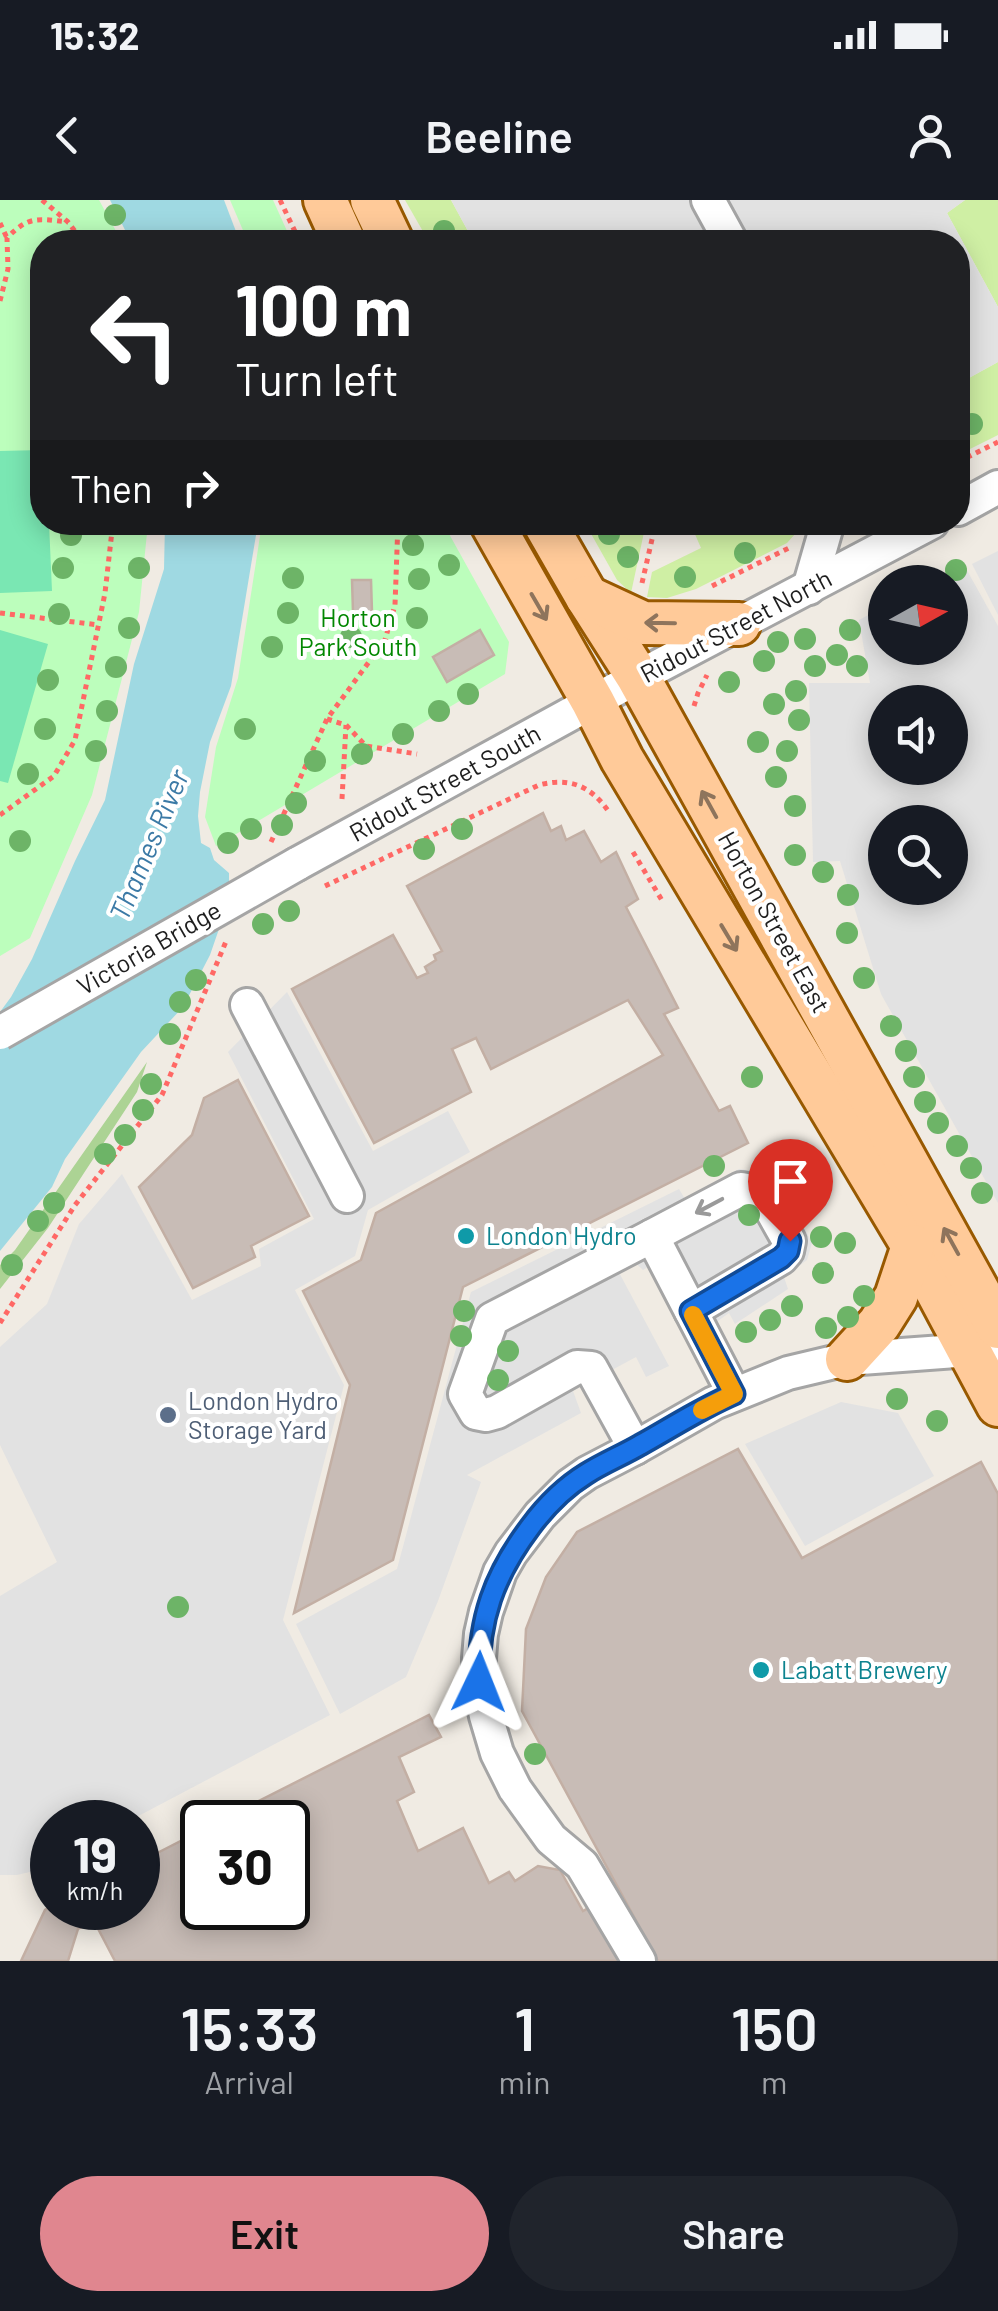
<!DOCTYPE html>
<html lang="en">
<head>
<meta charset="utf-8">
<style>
  :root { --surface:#171b24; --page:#20242c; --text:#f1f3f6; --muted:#9ea1a6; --accent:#e0868f }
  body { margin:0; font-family:Barlow,sans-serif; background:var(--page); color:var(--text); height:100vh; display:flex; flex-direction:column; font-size:38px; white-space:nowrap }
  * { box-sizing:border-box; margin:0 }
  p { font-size:32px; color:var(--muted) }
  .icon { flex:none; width:55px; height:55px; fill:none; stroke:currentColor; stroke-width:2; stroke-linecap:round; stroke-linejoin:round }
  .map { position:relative; height:1761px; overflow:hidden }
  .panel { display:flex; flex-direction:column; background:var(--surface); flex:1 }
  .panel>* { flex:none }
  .top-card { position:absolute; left:30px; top:30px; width:940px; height:305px; border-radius:40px; box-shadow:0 5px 25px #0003; background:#202124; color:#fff; overflow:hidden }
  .needle { width:65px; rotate:82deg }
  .fabs { position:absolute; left:868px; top:365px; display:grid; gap:20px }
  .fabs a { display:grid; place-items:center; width:100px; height:100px; border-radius:50%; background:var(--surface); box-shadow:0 5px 25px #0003; font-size:50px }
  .speed { position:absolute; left:30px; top:1600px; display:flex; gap:20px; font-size:50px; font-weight:700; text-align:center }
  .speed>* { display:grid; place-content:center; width:130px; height:130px; border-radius:50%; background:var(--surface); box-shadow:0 5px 25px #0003; line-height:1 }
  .speed small { font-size:25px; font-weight:400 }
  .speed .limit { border:5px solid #111; border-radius:15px; background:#fff; color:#111 }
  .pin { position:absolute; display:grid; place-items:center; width:85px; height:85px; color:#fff; margin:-102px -42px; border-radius:50% 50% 50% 0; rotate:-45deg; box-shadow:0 0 10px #0007 }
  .pin .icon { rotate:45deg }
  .me { position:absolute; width:110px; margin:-55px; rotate:2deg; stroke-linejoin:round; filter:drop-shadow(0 0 8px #0008) }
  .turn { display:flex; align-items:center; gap:35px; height:210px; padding:0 40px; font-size:45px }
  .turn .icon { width:130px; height:130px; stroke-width:2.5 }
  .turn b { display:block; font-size:70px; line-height:85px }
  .then { display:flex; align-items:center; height:95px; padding:0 40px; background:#0003; gap:20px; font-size:38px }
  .eta { display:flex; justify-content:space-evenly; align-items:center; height:170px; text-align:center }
  .eta b { font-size:60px; font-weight:600; line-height:70px }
  .cta { display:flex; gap:20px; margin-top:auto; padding:20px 40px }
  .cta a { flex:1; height:115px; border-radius:60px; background:var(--accent); color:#111; font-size:40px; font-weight:600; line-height:115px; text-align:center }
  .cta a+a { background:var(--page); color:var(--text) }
  .status { display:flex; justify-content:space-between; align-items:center; height:70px; padding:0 50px; background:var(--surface); direction:ltr }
  .status svg { height:28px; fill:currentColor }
  header { display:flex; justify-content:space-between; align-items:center; height:130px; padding:0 40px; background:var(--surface); font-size:45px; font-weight:600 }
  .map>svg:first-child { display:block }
  .grass { fill:#cfefa4 }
  .forest { fill:#acd394 }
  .park { fill:#bcfebc }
  .pitch { fill:#7ae7b3 }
  .parking { fill:#e2e2e2; fill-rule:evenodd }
  .water { fill:#9fd9e2 }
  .building { fill:#c8bcb6; stroke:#c3afa4; stroke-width:2.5 }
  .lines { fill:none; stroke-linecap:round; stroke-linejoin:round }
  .minor-casing { stroke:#a5a5a5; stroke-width:38 }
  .major-casing { stroke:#985900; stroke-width:48 }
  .path { stroke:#ff6865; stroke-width:5; stroke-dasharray:5 5; stroke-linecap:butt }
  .minor { stroke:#fff; stroke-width:32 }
  .major { stroke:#ffca99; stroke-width:42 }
  .minor-bridge-casing { stroke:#a5a5a5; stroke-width:38; stroke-linecap:butt }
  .minor-bridge { stroke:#fff; stroke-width:32 }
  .tree { fill:#6db467 }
  .oneway { stroke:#8e745c }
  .oneway2 { stroke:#9a9a9a }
  .route-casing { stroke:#114b97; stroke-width:25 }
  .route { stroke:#1a73e8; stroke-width:18 }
  .slow { stroke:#f59e0b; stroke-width:18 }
  .culture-dot { fill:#0f9aa8; stroke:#fff; stroke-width:4 }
  .service-dot { fill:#5c6f8a; stroke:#fff; stroke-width:4 }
  .labels { text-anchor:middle; stroke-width:8; stroke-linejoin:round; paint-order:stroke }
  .park-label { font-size:25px; fill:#028701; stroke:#fff }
  .street-label { font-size:25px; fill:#1e1e1e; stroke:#fff }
  .culture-label { font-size:25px; fill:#0d838f; stroke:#fff; text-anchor:start }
  .service-label { font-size:25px; fill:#4e5e75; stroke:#fff; text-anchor:start }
  .water-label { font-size:28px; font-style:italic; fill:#3c7aa6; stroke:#fff }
</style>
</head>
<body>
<div class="status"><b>15:32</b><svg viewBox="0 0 49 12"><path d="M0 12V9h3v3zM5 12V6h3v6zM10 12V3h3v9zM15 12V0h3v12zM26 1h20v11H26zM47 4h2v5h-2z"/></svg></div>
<header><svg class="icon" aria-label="back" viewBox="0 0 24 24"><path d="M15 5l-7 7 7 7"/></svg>Beeline<svg class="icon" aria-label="person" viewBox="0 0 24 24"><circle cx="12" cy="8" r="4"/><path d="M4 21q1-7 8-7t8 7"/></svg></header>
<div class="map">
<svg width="998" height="1761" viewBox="0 0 998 1761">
  <rect width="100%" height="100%" fill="#f0ebe3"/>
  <g class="grass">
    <path d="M405 0H451L474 42H429Z"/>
    <path d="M965 0H998V107L947 13Z"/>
    <path d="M998 162V235L958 255V184Z"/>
    <path d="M585 323H623L625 326 633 323H646L631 393 617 380Z"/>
    <path d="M711 323H805L787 343 696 389 667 398 647 397 652 372 701 348 694 332Z"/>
  </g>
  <path class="forest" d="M147 862 137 892 48 1028 0 1089V1065L15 1050Z"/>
  <g class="park">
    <path d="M0 0H99L122 42H42V322L148 323 139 412 92 595 30 738 0 756Z"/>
    <path d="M230 0H273L292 42H248Z"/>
    <path d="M262 323H443L509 442 505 474 216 646 205 617 216 547 238 478Z"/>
  </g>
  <g class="pitch">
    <path d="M42 250V322L49 323 52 391 0 393V251Z"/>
    <path d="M0 430 48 444 8 583 0 581Z"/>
  </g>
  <g class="parking">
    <path d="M451 0H965L947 13 998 107V162L958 184V42H474Z"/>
    <path d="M998 351V415L972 364Z"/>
    <path d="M964 365 998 426V1003L881 794 840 661 813 662 809 483H870L859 420 885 406V448H950V382H930ZM950 502V568H885V502ZM950 622V688H885V622Z"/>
    <path d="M287 792 373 951 448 911 470 952 368 1010 355 1056 295 1090 344 1185 283 1420 330 1515 127 1622H52V1662L38 1670 17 1675H0V1396L57 1362 0 1245V1147L47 1104 79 1024 122 974 192 1100 261 1066 259 1049 314 1019 228 852Z"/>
    <path d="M739 969 777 974 812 1043 807 1060 784 1077 788 1089 735 1124 729 1113 715 1123 676 1049 643 1070 629 1057 615 1065 669 1166 646 1177 636 1157 573 1191 581 1213 467 1275 481 1282 438 1401 406 1477 340 1514 296 1424 397 1369 471 1092 679 989 685 999Z"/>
    <path d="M841 1202 898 1213 934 1276 805 1346 745 1244Z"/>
  </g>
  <g class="water">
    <path d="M110 0H224L240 42H131Z"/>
    <path d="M165 323H258L231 486 210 542 200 592 198 616 201 643 210 648 214 660 229 673V700L210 755 183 807 141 852 65 959 52 987 0 1051V812L11 797 32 759 75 661 105 600 134 464 164 369Z"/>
  </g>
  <g class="building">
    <path d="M352 380H371L372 412H353Z"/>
    <path d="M480 430 494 455 447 482 433 457Z"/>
    <path d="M543 613 551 631 561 626 566 640 584 631 601 662 616 652 638 699 626 707 678 808 664 814 719 911 730 906 748 943 463 1087 393 1360 294 1413 350 1185 303 1091 361 1060 376 1013 663 855 628 800 491 869 476 838 452 849 471 892 374 943 292 789 393 735 417 778 428 773 425 767 436 760 434 755 442 751 407 686Z"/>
    <path d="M238 880 309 1016 251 1046 255 1057 193 1088 139 987 192 935 204 898Z"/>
    <path d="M738 1249 802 1358 981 1262 998 1294V1761H658L522 1511 526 1429 546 1377 577 1332Z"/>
    <path d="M429 1515 441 1537 399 1557 414 1592 397 1601 418 1651 463 1628 489 1683 509 1672 515 1681 538 1666 560 1670 583 1711 599 1702 630 1761H115L94 1721 78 1729 68 1761H21L45 1710 52 1706 138 1708V1663L202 1630V1708H288V1622H217Z"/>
  </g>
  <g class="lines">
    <g class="minor-casing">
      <g id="minor">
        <path d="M708 0 731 42"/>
        <path d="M958 309 998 287"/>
        <path d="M809 388 828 322"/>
        <path d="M297 664 638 477 932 322"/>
        <path d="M247 805 347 996"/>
        <path d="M652 1036 741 989 762 993 789 1041 787 1051 781 1058 691 1111"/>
        <path d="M635 1248 591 1168 577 1167 497 1212 486 1215 476 1213 465 1194 492 1119 652 1036 734 1194"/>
        <path d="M639 1761 582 1665 551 1639 515 1589 497 1553 486 1516 479 1481V1458L481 1434 486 1412 500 1372 511 1353 540 1315 570 1285 587 1273 635 1248 714 1203 788 1173 847 1159 998 1148"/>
      </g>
    </g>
    <g class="major-casing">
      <g id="major">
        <path d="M325 0 344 42"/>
        <path d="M372 0 392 42"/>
        <path d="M491 322 593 502 622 559 913 1046 998 1205"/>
        <path d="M544 322 587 397 638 477 998 1127"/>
        <path d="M587 397 643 423 739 424"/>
        <path d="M847 1159 879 1124 896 1097 913 1046"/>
      </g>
    </g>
    <g class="path">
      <path d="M42 0 68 22 83 42"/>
      <path d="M280 0 300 42"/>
      <path d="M0 23 7 38"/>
      <path d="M0 101 8 69 7 38C29 15 38 19 68 22"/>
      <path d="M958 262 998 242"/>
      <path d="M642 383 656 322"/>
      <path d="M712 386 791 347"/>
      <path d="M0 413 99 425"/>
      <path d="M694 506 698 493 707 475"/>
      <path d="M327 519 346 525 366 546 417 554"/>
      <path d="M342 599 346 525"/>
      <path d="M0 615 54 576 75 540 105 393 113 322"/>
      <path d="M271 642 327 519 385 440 395 405 398 322"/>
      <path d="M633 652 663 702"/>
      <path d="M325 686 539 585C570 577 591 586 609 612"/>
      <path d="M0 1123 75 1005 162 895 227 739"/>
    </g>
    <use href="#minor" class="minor"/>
    <use href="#major" class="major"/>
    <g class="minor-bridge-casing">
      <path id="minor-bridge" d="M0 833 297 664"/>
    </g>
    <use href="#minor-bridge" class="minor-bridge"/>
  </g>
  <g class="tree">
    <circle cx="115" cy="15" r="11"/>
    <circle cx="444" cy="31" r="11"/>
    <circle cx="972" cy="224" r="11"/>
    <circle cx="609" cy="334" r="11"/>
    <circle cx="71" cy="335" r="11"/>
    <circle cx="413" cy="345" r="11"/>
    <circle cx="745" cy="353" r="11"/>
    <circle cx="628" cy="357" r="11"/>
    <circle cx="449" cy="365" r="11"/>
    <circle cx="63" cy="368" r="11"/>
    <circle cx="139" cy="368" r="11"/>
    <circle cx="956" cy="370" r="11"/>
    <circle cx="685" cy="377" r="11"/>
    <circle cx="293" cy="378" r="11"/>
    <circle cx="419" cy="379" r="11"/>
    <circle cx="288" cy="413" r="11"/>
    <circle cx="59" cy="414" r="11"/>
    <circle cx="417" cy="418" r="11"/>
    <circle cx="129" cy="428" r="11"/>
    <circle cx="850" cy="430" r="11"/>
    <circle cx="351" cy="437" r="11"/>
    <circle cx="805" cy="439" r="11"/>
    <circle cx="778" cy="442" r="11"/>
    <circle cx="272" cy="447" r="11"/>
    <circle cx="837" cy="455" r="11"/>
    <circle cx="764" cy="461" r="11"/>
    <circle cx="815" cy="466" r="11"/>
    <circle cx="857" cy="466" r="11"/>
    <circle cx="116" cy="467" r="11"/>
    <circle cx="48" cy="480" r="11"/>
    <circle cx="729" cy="482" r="11"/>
    <circle cx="796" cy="491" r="11"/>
    <circle cx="468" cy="494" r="11"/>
    <circle cx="774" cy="504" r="11"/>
    <circle cx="107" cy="511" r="11"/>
    <circle cx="439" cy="511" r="11"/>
    <circle cx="799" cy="520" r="11"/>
    <circle cx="45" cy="529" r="11"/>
    <circle cx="245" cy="529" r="11"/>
    <circle cx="403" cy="534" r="11"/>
    <circle cx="758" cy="542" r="11"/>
    <circle cx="96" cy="551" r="11"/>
    <circle cx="787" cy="551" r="11"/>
    <circle cx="362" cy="554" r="11"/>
    <circle cx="315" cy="561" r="11"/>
    <circle cx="28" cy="574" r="11"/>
    <circle cx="776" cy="577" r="11"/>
    <circle cx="296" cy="603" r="11"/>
    <circle cx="795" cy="606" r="11"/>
    <circle cx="282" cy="625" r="11"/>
    <circle cx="251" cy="629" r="11"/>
    <circle cx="462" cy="629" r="11"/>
    <circle cx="20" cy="641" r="11"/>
    <circle cx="228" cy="643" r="11"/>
    <circle cx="424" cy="649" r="11"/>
    <circle cx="795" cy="655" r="11"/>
    <circle cx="823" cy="672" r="11"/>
    <circle cx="848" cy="695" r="11"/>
    <circle cx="289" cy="711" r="11"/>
    <circle cx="263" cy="724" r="11"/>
    <circle cx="847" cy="733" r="11"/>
    <circle cx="864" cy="778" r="11"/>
    <circle cx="196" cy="780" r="11"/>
    <circle cx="180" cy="802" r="11"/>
    <circle cx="891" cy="826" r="11"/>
    <circle cx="170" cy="834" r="11"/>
    <circle cx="906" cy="851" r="11"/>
    <circle cx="752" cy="877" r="11"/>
    <circle cx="914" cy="877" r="11"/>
    <circle cx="151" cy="884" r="11"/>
    <circle cx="925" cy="902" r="11"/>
    <circle cx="143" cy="910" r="11"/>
    <circle cx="938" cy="923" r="11"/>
    <circle cx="125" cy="935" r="11"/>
    <circle cx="957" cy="946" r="11"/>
    <circle cx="105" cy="954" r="11"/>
    <circle cx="714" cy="966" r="11"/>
    <circle cx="780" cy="966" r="11"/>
    <circle cx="971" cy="968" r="11"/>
    <circle cx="982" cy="993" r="11"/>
    <circle cx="801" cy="996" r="11"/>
    <circle cx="54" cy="1003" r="11"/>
    <circle cx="749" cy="1015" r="11"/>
    <circle cx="38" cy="1021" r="11"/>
    <circle cx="821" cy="1037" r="11"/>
    <circle cx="845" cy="1043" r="11"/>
    <circle cx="12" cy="1065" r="11"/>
    <circle cx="823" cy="1073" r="11"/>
    <circle cx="864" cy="1096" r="11"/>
    <circle cx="792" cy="1106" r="11"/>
    <circle cx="464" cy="1111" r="11"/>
    <circle cx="848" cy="1117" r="11"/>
    <circle cx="770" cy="1120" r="11"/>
    <circle cx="826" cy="1128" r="11"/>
    <circle cx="746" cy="1132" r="11"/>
    <circle cx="461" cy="1136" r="11"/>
    <circle cx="508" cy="1151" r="11"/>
    <circle cx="498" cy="1180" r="11"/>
    <circle cx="897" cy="1199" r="11"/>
    <circle cx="937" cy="1221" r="11"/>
    <circle cx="178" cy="1407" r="11"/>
    <circle cx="535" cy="1554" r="11"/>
  </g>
  <defs><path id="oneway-shaft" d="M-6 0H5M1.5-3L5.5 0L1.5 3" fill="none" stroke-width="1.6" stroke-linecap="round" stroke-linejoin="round" transform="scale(2.5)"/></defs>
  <g class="oneway">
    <use href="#oneway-shaft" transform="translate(539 407) rotate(60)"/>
    <use href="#oneway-shaft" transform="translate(660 423) rotate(-179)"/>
    <use href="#oneway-shaft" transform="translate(709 604) rotate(-119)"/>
    <use href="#oneway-shaft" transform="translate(729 738) rotate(59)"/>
    <use href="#oneway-shaft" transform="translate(951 1041) rotate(-119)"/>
  </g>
  <use class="oneway2" href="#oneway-shaft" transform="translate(709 1006) rotate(152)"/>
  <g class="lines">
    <g class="route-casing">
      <path id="route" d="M479 1482C478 1419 494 1375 531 1326 546 1306 565 1287 586 1274 603 1263 623 1255 640 1245 671 1228 701 1208 734 1194L691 1111 781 1058 788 1051 790 1041"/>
    </g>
    <use href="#route" class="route"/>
    <path class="slow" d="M693 1115 734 1194 702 1210"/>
  </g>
  <g class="culture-dot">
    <circle cx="466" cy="1036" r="10"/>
    <circle cx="761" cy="1470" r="10"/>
  </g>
  <circle class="service-dot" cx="168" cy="1215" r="10"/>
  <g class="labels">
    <g class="park-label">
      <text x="358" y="427">Horton<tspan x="358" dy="29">Park South</tspan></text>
    </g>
    <g class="street-label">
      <text transform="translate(736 426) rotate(-28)" y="9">Ridout Street North</text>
      <text transform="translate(445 583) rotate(-29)" y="9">Ridout Street South</text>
      <text transform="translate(774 722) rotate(61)" y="9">Horton Street East</text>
      <text transform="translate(149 748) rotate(-30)" y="9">Victoria Bridge</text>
    </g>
    <g class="culture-label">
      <text x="486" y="1045">London Hydro</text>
      <text x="781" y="1479">Labatt Brewery</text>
    </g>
    <g class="service-label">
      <text x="188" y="1210">London Hydro<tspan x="188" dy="29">Storage Yard</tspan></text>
    </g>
    <g class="water-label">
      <text transform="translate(149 645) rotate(-67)" y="10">Thames River</text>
    </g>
  </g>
</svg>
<div class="fabs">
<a><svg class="needle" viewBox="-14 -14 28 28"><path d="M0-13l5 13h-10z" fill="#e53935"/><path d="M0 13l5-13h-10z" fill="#9ea1a6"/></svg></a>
<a><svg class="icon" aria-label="sound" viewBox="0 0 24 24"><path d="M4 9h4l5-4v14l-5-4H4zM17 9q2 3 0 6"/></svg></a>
<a><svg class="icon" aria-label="search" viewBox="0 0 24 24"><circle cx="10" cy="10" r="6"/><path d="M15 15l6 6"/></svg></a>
</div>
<div class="speed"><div>19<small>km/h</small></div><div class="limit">30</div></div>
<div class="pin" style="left:790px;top:1041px;background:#d93025"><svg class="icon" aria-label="arrive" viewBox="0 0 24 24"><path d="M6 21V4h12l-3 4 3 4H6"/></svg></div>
<svg class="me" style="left:479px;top:1482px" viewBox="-20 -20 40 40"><path d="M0-17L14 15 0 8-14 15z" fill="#1a73e8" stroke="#fff" stroke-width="4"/></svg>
<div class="top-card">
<div class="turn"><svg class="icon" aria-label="left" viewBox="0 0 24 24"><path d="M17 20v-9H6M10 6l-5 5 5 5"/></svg><div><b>100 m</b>Turn left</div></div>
<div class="then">Then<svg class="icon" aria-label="right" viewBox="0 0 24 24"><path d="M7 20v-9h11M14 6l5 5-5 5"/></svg></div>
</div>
</div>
<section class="panel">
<div class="eta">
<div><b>15:33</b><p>Arrival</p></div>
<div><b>1</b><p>min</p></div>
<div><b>150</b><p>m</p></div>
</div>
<div class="cta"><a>Exit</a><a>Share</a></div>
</section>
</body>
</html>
